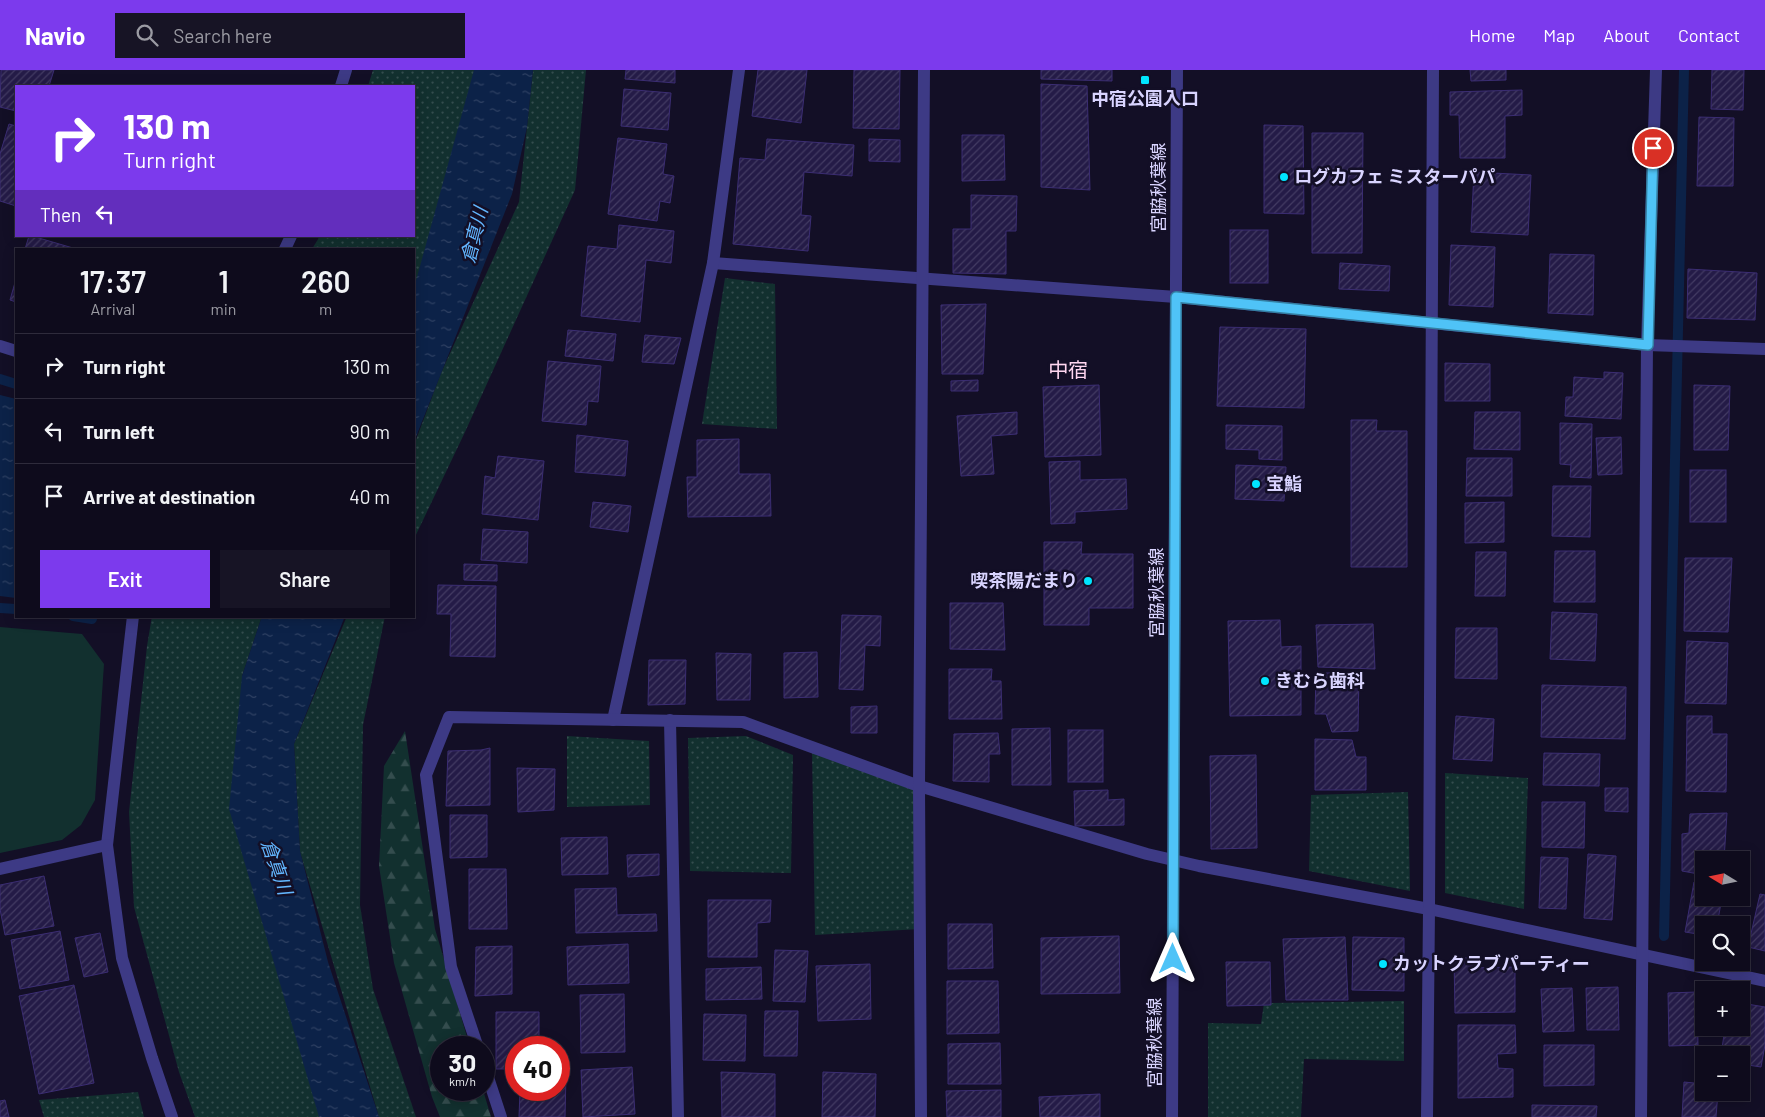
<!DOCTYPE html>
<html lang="en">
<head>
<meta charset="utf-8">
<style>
  :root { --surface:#0e0b1c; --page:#171425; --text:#f1f3f6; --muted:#9b9ba3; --line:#2e2b3b; --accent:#7c3aed }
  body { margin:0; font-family:Barlow,"Noto Sans JP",sans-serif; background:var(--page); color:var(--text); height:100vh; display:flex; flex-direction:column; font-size:19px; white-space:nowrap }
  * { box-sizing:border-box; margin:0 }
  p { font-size:16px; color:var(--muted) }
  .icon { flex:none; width:28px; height:28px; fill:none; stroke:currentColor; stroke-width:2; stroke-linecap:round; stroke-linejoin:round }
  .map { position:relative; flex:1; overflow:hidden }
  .details { position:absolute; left:15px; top:178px; width:400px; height:370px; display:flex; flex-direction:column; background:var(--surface); border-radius:0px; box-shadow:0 2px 12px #0003,0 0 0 1px var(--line) }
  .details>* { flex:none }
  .banner { position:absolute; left:15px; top:15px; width:400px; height:152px; border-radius:0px; box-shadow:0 2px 12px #0003,0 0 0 1px var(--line); background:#7c3aed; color:#fff; overflow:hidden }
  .needle { width:32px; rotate:280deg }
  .buttons { position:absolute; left:1695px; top:781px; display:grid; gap:10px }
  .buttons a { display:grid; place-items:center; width:55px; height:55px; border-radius:0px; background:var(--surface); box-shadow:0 2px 12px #0003,0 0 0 1px var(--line); font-size:25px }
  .speed { position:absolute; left:430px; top:966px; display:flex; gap:10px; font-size:25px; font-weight:700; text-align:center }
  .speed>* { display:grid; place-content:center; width:65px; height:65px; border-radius:50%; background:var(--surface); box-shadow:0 2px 12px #0003,0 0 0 1px var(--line); line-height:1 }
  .speed small { font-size:12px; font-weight:400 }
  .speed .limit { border:8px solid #d22; background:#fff; color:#111 }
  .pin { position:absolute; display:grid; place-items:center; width:42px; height:42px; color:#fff; margin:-21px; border:2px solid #fff; border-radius:50%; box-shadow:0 1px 5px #0007 }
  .me { position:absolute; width:55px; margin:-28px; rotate:0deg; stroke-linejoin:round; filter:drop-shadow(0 0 4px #0008) }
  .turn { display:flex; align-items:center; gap:18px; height:105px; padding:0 25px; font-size:22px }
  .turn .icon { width:65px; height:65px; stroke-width:2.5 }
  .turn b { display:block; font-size:35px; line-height:42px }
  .then { display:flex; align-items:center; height:48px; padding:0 25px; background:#0003; gap:10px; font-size:19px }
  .eta { display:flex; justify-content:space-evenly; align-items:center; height:85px; text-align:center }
  .eta b { font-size:30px; font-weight:600; line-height:35px }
  .action { display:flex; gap:10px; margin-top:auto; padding:10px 25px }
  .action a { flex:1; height:58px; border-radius:0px; background:var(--accent); color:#fff; font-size:20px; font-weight:600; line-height:58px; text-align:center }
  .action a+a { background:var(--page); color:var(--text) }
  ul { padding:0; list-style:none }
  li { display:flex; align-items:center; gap:15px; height:65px; padding:0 25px; border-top:1px solid var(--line) }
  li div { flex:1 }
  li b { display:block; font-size:19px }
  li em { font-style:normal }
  header { display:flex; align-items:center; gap:30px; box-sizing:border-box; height:70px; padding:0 25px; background:var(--accent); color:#fff }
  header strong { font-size:24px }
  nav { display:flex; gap:28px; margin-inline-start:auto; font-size:18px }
  .search { width:350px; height:45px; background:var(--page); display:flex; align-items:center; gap:12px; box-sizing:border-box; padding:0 18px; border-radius:0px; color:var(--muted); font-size:19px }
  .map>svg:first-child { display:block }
  .grass { fill:url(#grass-dots) }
  .forest { fill:url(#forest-firs) }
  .park { fill:#12302f }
  .water { fill:url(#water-ripples) }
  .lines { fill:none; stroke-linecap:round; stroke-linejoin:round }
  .stream { stroke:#0c2248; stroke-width:10 }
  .building { fill:url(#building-hatch); stroke:#3b2d73 }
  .minor { stroke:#3d3a85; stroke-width:12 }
  .route-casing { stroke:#337fa1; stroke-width:12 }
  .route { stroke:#4fc3f7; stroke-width:9 }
  .poi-dot { fill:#00e5ff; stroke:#130f26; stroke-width:2 }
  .labels { text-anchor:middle; stroke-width:5; stroke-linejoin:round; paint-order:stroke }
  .poi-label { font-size:18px; font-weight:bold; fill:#d9d4ff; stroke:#130f26; text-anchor:start }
  .street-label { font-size:18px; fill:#d9d4ff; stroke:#130f26 }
  .water-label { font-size:19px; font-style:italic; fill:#62b6ff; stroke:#130f26 }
  .quarter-label { font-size:20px; fill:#ffd6f0; stroke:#130f26 }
</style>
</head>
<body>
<header>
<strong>Navio</strong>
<div class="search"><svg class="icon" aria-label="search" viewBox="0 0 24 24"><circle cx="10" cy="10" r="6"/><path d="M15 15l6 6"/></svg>Search here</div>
<nav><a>Home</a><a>Map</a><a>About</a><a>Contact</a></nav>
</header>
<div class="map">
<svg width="1765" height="1047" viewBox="0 0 1765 1047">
  <defs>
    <pattern id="grass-dots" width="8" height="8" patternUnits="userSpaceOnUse" patternTransform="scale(1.25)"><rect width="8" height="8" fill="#12302f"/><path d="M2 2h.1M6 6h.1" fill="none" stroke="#344d4e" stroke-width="1.8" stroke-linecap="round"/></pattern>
    <pattern id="forest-firs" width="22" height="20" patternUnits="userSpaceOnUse" patternTransform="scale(1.25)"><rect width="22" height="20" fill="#12302f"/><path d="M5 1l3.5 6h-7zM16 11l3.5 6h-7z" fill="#344d4e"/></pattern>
    <pattern id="water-ripples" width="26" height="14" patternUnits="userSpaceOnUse" patternTransform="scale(1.25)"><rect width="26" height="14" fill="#0c2248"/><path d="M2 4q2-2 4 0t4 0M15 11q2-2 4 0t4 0" fill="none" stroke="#2f4163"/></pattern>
    <pattern id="building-hatch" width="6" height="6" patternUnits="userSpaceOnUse" patternTransform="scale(1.25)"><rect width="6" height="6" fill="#241b47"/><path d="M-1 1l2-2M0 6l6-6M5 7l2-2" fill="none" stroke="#433b63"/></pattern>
  </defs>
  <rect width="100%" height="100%" fill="#130f26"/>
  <g class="grass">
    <path d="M373 0H481L414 219V179H312L320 166H414V16H368Z"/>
    <path d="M533 0H586L575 120 465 362 414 469V375L441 303 519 132Z"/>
    <path d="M725 208 775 214 777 359 702 354Z"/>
    <path d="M152 546H262L242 606 320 1047H195L179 1002 134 837 129 742 147 576Z"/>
    <path d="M347 546H385L363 655 360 835 373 919 416 1047H379L300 782 294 674Z"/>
    <path d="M567 666 649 671 650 735 567 737Z"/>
    <path d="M746 666 793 685 791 803 690 801 688 668Z"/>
    <path d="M812 677 919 716 920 859 815 865Z"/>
    <path d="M1445 703 1528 708 1524 839 1445 823Z"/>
    <path d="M1408 722 1410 821 1309 801 1311 725Z"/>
    <path d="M1404 931V991L1304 989 1301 1047H1208V953L1261 954 1264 933Z"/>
    <path d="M138 1022 144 1047H44L39 1030Z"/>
  </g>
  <path class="forest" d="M405 661 435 859 470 977 441 978V1020H483L491 1047H440L432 1027 394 893 379 796 384 696Z"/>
  <path class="park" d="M0 557 82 564 104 594 95 730 81 755 62 770 0 783Z"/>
  <g class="water">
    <path d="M474 0H533L527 57 512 124 414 372V218Z"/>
    <path d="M0 325 16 329V528L0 526Z"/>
    <path d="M262 546H345L294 674 300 781 328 892 379 1047H319L229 739 242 606Z"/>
  </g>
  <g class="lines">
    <g class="stream">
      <path d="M0 309 16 314"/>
      <path d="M0 538 16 539"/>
      <path d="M73 546 92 549V546"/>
      <path d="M1664 866 1684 0"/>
    </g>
  </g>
  <g class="building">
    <path d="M1 0H54L49 16H16V41L0 37Z"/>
    <path d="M626 0H675V13L625 9Z"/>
    <path d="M758 0H807L801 53 752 46Z"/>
    <path d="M854 0H900L899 59 853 58Z"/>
    <path d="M1041 0H1112V11L1041 9Z"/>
    <path d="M1470 0H1506V10L1471 11Z"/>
    <path d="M1712 0H1744L1743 40 1711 39Z"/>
    <path d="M1041 14 1087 16 1090 120 1041 117Z"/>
    <path d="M624 19 671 23 668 60 621 56Z"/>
    <path d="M1522 20V45L1505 46V88H1460L1459 45H1450V22Z"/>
    <path d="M1699 47 1734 48 1733 116H1697Z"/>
    <path d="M9 54 16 56V136L0 131V84Z"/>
    <path d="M1264 55 1303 56 1304 144 1264 143Z"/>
    <path d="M1312 63H1363L1362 183H1312Z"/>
    <path d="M962 65H1004L1005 110 962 111Z"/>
    <path d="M618 68 667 74 663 104 674 106 670 133 660 131 657 151 608 144Z"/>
    <path d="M767 69 854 75 852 106 804 102 801 145 811 146 808 181 733 174 740 88 765 90Z"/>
    <path d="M869 69 900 70V92L869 91Z"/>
    <path d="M1474 102 1531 105 1528 165 1471 162Z"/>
    <path d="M971 125 1017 126 1016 161H1006V204L953 203V159H971Z"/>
    <path d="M619 155 674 161 671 193 646 190 640 252 581 246 588 176 617 179Z"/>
    <rect x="1230" y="160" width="38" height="53"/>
    <path d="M29 166H32L73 178 25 179Z"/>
    <path d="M1451 175 1495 177 1493 237 1449 235Z"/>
    <path d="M1550 184 1594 185 1593 245 1548 243Z"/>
    <path d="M1340 193 1390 196 1389 221 1339 219Z"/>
    <path d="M1688 199 1757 203 1755 250 1687 248Z"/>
    <path d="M16 209V232L10 230Z"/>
    <path d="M986 234 983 304H942L941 235Z"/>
    <path d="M1220 257 1306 259 1304 338 1217 336Z"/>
    <path d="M568 260 616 264 613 291 565 286Z"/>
    <path d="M645 265 681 268 674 294 642 292Z"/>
    <path d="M548 291 601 296 598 332 588 331 586 355 542 351Z"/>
    <path d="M1445 293 1490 294V331H1445Z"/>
    <path d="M1604 302 1623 303 1621 349 1565 346 1566 327H1573L1574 307 1604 309Z"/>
    <path d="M978 310V321H951V311Z"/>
    <path d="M1099 315 1101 385 1045 387 1043 317Z"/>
    <path d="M1694 315 1730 316 1728 380H1694Z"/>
    <path d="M1017 342V364L991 366 994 404 961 406 957 346Z"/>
    <path d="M1475 342H1520V380L1474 379Z"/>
    <path d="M1351 350H1377L1376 361H1407V497H1351Z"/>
    <path d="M1560 353 1592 354 1591 408 1570 407 1571 395 1560 394Z"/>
    <path d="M1226 355 1282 356V390L1259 389V380L1226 379Z"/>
    <path d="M577 365 628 371 625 406 575 402Z"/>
    <path d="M1621 367 1622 404 1598 405 1596 368Z"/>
    <path d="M739 369V404H770L771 446 688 447 687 407H697V370Z"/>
    <path d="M498 386 544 391 538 450 482 444 485 406 495 408Z"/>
    <path d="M1467 388H1512V426H1466Z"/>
    <path d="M1080 391V410L1126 409 1127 439 1075 442V453L1051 454 1049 392Z"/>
    <path d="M1236 395 1286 397 1284 431 1235 429Z"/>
    <rect x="1690" y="400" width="36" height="52"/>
    <path d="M1553 416H1591L1590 467 1552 466Z"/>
    <path d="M593 432 631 436 628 462 590 457Z"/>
    <path d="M1504 432V472L1465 473V433Z"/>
    <path d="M483 459 528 462 527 493 481 490Z"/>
    <path d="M1044 472H1082L1081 484H1133V538H1089V555H1044Z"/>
    <path d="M1555 481H1595V532H1554Z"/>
    <path d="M1476 482H1506L1505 526H1475Z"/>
    <path d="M1685 488H1732L1728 562 1684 561Z"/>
    <path d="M464 494 497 495V511L464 510Z"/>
    <path d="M438 515 496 516 495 587 450 586 451 544H437Z"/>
    <path d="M950 533H1003L1005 580 950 579Z"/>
    <path d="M1552 542 1597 544 1595 591 1550 589Z"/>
    <path d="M842 545 881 546 880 576 865 575 863 620 839 619Z"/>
    <path d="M1280 550 1281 577 1301 576V645L1230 646 1228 551Z"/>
    <path d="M1373 554 1375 599 1318 597 1316 555Z"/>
    <path d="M1456 558H1497V609L1455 608Z"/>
    <path d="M1687 571 1728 573 1726 634 1685 633Z"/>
    <path d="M817 582 818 627 784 628V583Z"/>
    <path d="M716 583 751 584 750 630H717Z"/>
    <path d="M649 590H686L685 634 648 635Z"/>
    <path d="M949 599H992L991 611H1001L1002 649H949Z"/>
    <path d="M1316 603H1359L1358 661 1332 662 1326 644H1315Z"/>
    <path d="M1542 615 1626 617 1625 669 1541 667Z"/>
    <path d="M877 636V663H851V637Z"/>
    <path d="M1456 646 1494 649 1492 691 1453 689Z"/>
    <path d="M1687 646H1712V664H1727L1726 722 1686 721Z"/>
    <path d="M1050 658 1051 715H1012V659Z"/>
    <rect x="1068" y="660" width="35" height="52"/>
    <path d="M998 663 1000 684H989V712L953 711 954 664Z"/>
    <path d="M1315 669 1352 670 1356 687H1366V720H1315Z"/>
    <path d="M490 678V735L446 736 448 681 481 680Z"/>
    <path d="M1544 683 1600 684 1599 716 1543 715Z"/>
    <path d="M1256 685 1257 778 1211 779 1210 686Z"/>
    <path d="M517 698 555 699 554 740 518 742Z"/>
    <path d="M1605 718H1628V742L1605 741Z"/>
    <path d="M1108 720V730L1124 729V755L1075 756 1074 721Z"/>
    <path d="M1542 732H1585L1584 778 1542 777Z"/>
    <path d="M1727 743 1724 790H1704V805L1682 801V764L1689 763 1690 744Z"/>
    <path d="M450 745H487V787L450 788Z"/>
    <path d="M607 767 608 804 562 805 561 768Z"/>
    <path d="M659 784V805L628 807 627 785Z"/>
    <path d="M1588 784 1616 786 1612 850 1584 848Z"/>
    <path d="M1541 787 1568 788 1566 839 1539 838Z"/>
    <path d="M469 799H506L507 859H469Z"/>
    <path d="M44 806 54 856 5 865 0 839V815Z"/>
    <path d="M1694 812 1704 814V828H1722L1717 855H1704V865L1685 862Z"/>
    <path d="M616 818 617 845 656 844 657 861 576 863 575 819Z"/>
    <path d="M1760 824 1765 825V881L1748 877Z"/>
    <path d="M708 830H771L770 852 757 853V887H708Z"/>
    <path d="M948 854H992L993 898 948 899Z"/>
    <path d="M60 861 69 910 20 919 11 870Z"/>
    <path d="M100 863 108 902 84 907 75 868Z"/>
    <path d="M1119 866 1120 923 1041 924V868Z"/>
    <path d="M1345 867 1348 930H1286L1283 869Z"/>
    <path d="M1353 867 1404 868V921L1352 920Z"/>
    <path d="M628 874 629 913 568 915 567 877Z"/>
    <path d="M512 876V924L475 926 476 877Z"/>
    <path d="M775 880 808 881 805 932 773 931Z"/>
    <path d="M1454 888H1473V898L1515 897V942L1455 943Z"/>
    <path d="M1226 892H1270L1271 935 1227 936Z"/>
    <path d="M870 894 871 949 818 951 816 896Z"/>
    <path d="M761 897 762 929 706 930V899Z"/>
    <path d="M947 911H998L999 963 947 964Z"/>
    <path d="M74 915 94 1013 39 1024 19 926Z"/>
    <path d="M1618 917 1619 960H1587L1586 918Z"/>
    <path d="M1572 918 1574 961 1543 962 1541 919Z"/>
    <path d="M1697 922 1698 975 1669 976 1668 923Z"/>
    <path d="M624 924 625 982 581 983 580 925Z"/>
    <path d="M1741 933 1765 937V975L1761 997 1741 994V985H1721L1725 958H1741Z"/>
    <path d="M765 941H798L797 986H764Z"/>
    <path d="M496 942H539V978H516V999H496Z"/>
    <path d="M704 944 746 945 745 991 703 990Z"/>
    <path d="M1458 955H1515L1516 983 1497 984 1498 998 1513 999V1027L1458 1028Z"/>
    <path d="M1000 973 1001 1014H948V974Z"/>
    <path d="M1544 975H1594V1015L1544 1016Z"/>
    <path d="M632 997 635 1044 583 1047 581 1000Z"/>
    <path d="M721 1002 775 1004V1047H722Z"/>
    <path d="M823 1002 876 1004 875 1047H822Z"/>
    <path d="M559 1005H566L565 1047H519L520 1020H559Z"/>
    <path d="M1684 1012 1704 1014V1022H1718L1716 1047H1682Z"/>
    <path d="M1001 1020V1047H947L946 1021Z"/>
    <path d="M1100 1024V1047H1040L1039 1027Z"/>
    <path d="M5 1030 9 1047H0V1031Z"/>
    <path d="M1532 1035 1597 1036 1596 1047H1532Z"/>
  </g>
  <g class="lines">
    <g class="minor">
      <path d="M341 16 346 0"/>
      <path d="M285 179 291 166"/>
      <path d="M713 193 1176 227 1647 275 1765 279"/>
      <path d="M0 276 16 281"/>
      <path d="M133 546 107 775 122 888 152 988 172 1047"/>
      <path d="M613 650 713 193 739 0"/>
      <path d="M670 650 678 1047"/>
      <path d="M0 799 107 775"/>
      <path d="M478 978 451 897 426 705 449 647 743 652 919 716 1147 784 1199 796 1429 839 1765 911"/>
      <path d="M484 995 501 1047"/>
      <path d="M921 1047 919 716 924 0"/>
      <path d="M1172 1047 1177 0"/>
      <path d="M1427 1047 1429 839 1433 0"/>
      <path d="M1641 1047 1647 275 1656 0"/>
    </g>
  </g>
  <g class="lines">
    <g class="route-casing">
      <path id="route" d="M1173 889 1176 227 1648 275 1653 78"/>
    </g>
    <use href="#route" class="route"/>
  </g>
  <g class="poi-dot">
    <rect x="1140" y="5" width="10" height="10" rx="2.5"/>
    <circle cx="1284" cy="107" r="5"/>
    <circle cx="1256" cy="414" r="5"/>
    <circle cx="1088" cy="511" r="5"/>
    <circle cx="1265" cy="611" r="5"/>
    <circle cx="1383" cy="894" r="5"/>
  </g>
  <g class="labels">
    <g class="poi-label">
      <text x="1145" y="35" text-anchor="middle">中宿公園入口</text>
      <text x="1294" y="113">ログカフェ ミスターパパ</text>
      <text x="1266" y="420">宝鮨</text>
      <text x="1078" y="517" text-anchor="end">喫茶陽だまり</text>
      <text x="1275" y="617">きむら歯科</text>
      <text x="1393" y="900">カットクラブパーティー</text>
    </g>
    <g class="street-label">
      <text transform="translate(1159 118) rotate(-90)" y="6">宮脇秋葉線</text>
      <text transform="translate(1157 523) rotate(-90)" y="6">宮脇秋葉線</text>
      <text transform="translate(1155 973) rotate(-90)" y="6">宮脇秋葉線</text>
    </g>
    <g class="water-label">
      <text transform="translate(474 165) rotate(-76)" y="7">倉真川</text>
      <text transform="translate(277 797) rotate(71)" y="7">倉真川</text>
    </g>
    <g class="quarter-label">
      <text x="1068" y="307">中宿</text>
    </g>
  </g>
</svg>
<div class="buttons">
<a><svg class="needle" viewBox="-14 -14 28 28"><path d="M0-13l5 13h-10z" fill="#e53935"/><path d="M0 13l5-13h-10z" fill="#9b9ba3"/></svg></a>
<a><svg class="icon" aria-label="search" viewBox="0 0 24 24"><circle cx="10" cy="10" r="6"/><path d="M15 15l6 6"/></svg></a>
<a>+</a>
<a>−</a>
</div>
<div class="speed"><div>30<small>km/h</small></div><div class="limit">40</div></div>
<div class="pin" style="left:1653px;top:78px;background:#d93025"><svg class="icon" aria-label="arrive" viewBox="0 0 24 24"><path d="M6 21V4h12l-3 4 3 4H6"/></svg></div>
<svg class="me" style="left:1173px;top:889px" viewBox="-20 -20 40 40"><path d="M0-17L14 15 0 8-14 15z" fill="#4fc3f7" stroke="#fff" stroke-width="4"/></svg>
<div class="banner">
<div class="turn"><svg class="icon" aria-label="right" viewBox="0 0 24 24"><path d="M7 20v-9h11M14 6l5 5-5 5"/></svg><div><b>130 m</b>Turn right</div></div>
<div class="then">Then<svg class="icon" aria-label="left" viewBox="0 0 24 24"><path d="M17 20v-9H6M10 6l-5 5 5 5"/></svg></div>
</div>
<section class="details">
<div class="eta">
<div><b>17:37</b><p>Arrival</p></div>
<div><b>1</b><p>min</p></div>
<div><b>260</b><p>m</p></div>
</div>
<ul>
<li><svg class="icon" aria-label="right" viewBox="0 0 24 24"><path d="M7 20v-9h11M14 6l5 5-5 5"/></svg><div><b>Turn right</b></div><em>130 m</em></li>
<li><svg class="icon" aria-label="left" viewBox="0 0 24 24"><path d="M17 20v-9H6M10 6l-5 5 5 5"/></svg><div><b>Turn left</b></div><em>90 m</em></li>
<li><svg class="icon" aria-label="arrive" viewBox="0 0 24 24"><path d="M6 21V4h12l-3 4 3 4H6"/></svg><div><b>Arrive at destination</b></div><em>40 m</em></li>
</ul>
<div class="action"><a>Exit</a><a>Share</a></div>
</section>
</div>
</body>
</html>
